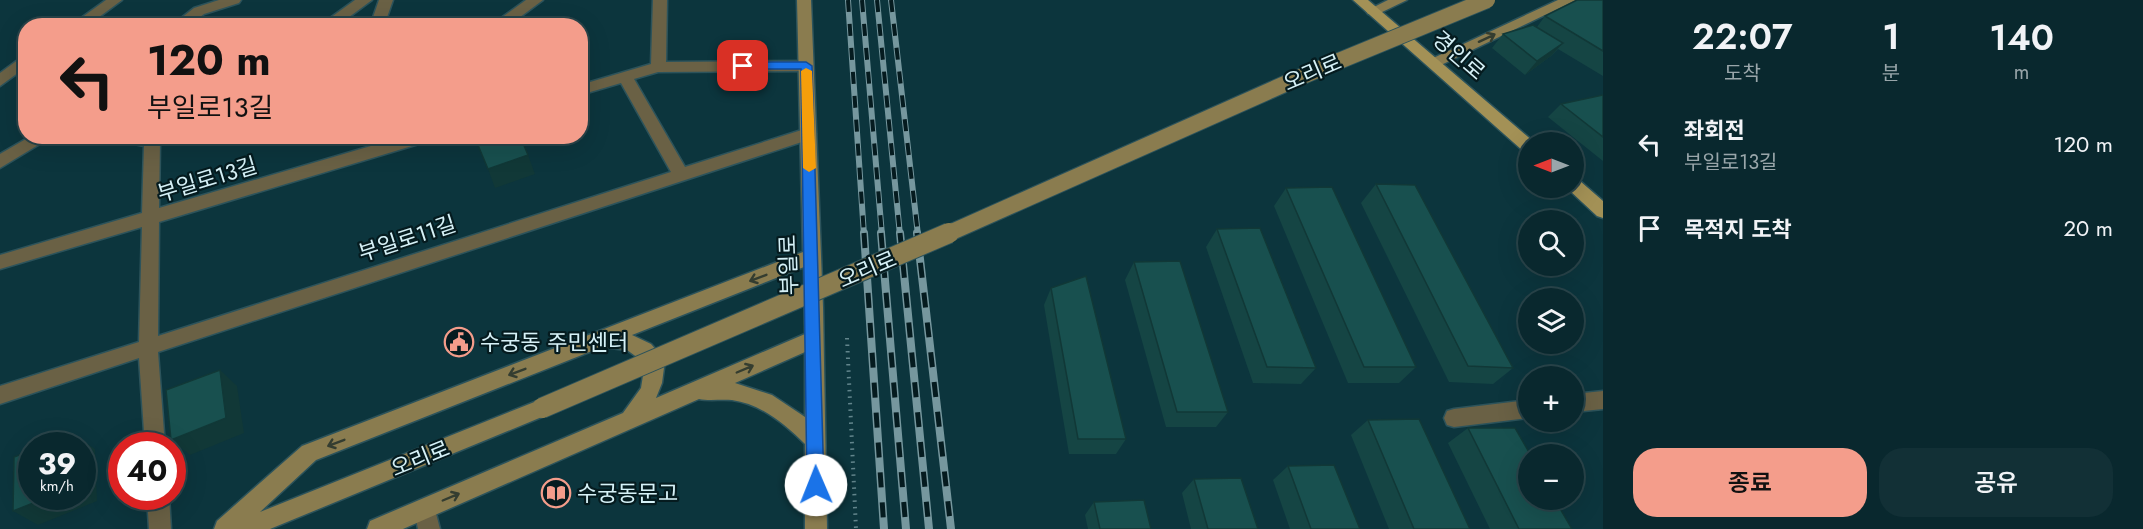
<!DOCTYPE html>
<html lang="ko">
<head>
<meta charset="utf-8">
<style>
  :root { --surface:#09282e; --page:#123036; --text:#f1f3f6; --muted:#99a6aa; --line:#29444a; --accent:#f49d8b }
  body { margin:0; font-family:Jost,"Noto Sans KR",sans-serif; background:var(--page); color:var(--text); height:100vh; display:flex; flex-direction:column; font-size:22px; white-space:nowrap }
  * { box-sizing:border-box; margin:0 }
  p { font-size:20px; color:var(--muted) }
  .icon { flex:none; width:33px; height:33px; fill:none; stroke:currentColor; stroke-width:2; stroke-linecap:round; stroke-linejoin:round }
  .map { position:relative; flex:1; overflow:hidden }
  .side { display:flex; flex-direction:column; background:var(--surface); width:540px }
  .side>* { flex:none }
  .top-card { position:absolute; left:18px; top:18px; width:570px; height:126px; border-radius:24px; box-shadow:0 6px 24px #0002,0 0 0 2px var(--line); background:#f49d8b; color:#111; overflow:hidden }
  .needle { width:39px; rotate:270deg }
  .fabs { position:absolute; left:1518px; top:132px; display:grid; gap:12px }
  .fabs a { display:grid; place-items:center; width:66px; height:66px; border-radius:50%; background:var(--surface); box-shadow:0 6px 24px #0002,0 0 0 2px var(--line); font-size:30px }
  .speed { position:absolute; left:18px; top:432px; display:flex; gap:12px; font-size:30px; font-weight:700; text-align:center }
  .speed>* { display:grid; place-content:center; width:78px; height:78px; border-radius:50%; background:var(--surface); box-shadow:0 6px 24px #0002,0 0 0 2px var(--line); line-height:1 }
  .speed small { font-size:15px; font-weight:400 }
  .speed .limit { border:9px solid #d22; background:#fff; color:#111 }
  .pin { position:absolute; display:grid; place-items:center; width:51px; height:51px; color:#fff; margin:-26px; border-radius:12px; box-shadow:0 3px 9px #0006 }
  .me { position:absolute; width:66px; margin:-33px; rotate:359deg; stroke-linejoin:round; filter:drop-shadow(0 0 4px #0008) }
  .turn { display:flex; align-items:center; gap:21px; height:126px; padding:0 30px; font-size:27px }
  .turn .icon { width:78px; height:78px; stroke-width:2.5 }
  .turn b { display:block; font-size:42px; line-height:51px }
  .eta { display:flex; justify-content:space-evenly; align-items:center; height:102px; text-align:center }
  .eta b { font-size:36px; font-weight:600; line-height:42px }
  .action { display:flex; gap:12px; margin-top:auto; padding:12px 30px }
  .action a { flex:1; height:69px; border-radius:24px; background:var(--accent); color:#111; font-size:24px; font-weight:600; line-height:69px; text-align:center }
  .action a+a { background:var(--page); color:var(--text) }
  ul { padding:0; list-style:none }
  li { display:flex; align-items:center; gap:18px; height:84px; padding:0 30px }
  li div { flex:1 }
  li b { display:block; font-size:22px }
  li em { font-style:normal }
  main { display:flex; flex:1; min-height:0 }
  .map>svg:first-child { display:block }
  .lines { fill:none; stroke-linecap:round; stroke-linejoin:round }
  .lane-casing { stroke:#2c535b; stroke-width:3 }
  .street-casing { stroke:#2c535b; stroke-width:3 }
  .secondary-casing { stroke:#2c535b; stroke-width:3 }
  .primary-casing { stroke:#2c535b; stroke-width:3 }
  .path { stroke:#62858c; stroke-width:4; stroke-dasharray:1.5 5; stroke-linecap:butt }
  .lane { fill:#6a6145; fill-rule:evenodd }
  .street { fill:#6a6145; fill-rule:evenodd }
  .secondary { fill:#8a7c4f; fill-rule:evenodd }
  .primary { fill:#a39156; fill-rule:evenodd }
  .rail-far1-casing { stroke:#76979e; stroke-width:6 }
  .rail-casing { stroke:#76979e; stroke-width:8 }
  .rail-far1 { stroke:#051b1f; stroke-width:4; stroke-dasharray:12; stroke-linecap:butt }
  .rail { stroke:#051b1f; stroke-width:5; stroke-dasharray:15; stroke-linecap:butt }
  .secondary-bridge-far1-casing { stroke:#2c535b; stroke-width:18; stroke-linecap:butt }
  .secondary-bridge-casing { stroke:#2c535b; stroke-width:22; stroke-linecap:butt }
  .secondary-bridge-far1 { stroke:#8a7c4f; stroke-width:16 }
  .secondary-bridge { stroke:#8a7c4f; stroke-width:20 }
  .wall { fill:#154544 }
  .shaded-wall { fill:#113837 }
  .building { fill:#18504f; stroke:#113837; stroke-width:1.5 }
  .oneway { stroke:#343d30 }
  .route { fill:#1a73e8; stroke:#114b97; stroke-width:1.5 }
  .slow { fill:#f59e0b }
  .labels { text-anchor:middle; stroke-width:4.5; stroke-linejoin:round; paint-order:stroke }
  .street-label { font-size:22px; fill:#d6f1f7; stroke:#051b1f }
  .poi-label { font-size:22px; fill:#d6f1f7; stroke:#051b1f; text-anchor:start }
</style>
</head>
<body>
<main>
<div class="map">
<svg width="1603" height="529" viewBox="0 0 1603 529">
  <rect width="100%" height="100%" fill="#0c353d"/>
  <g class="lines">
    <g class="lane-casing">
      <g id="lane">
        <path d="M1603 391V409L1574 412V394Z"/>
        <path d="M1528 400V418L1454 427 1447 425 1444 418 1447 411 1454 409Z"/>
        <path d="M425 498 433 502 440 529H418L414 509 417 502Z"/>
      </g>
    </g>
    <g class="street-casing">
      <g id="street">
        <path d="M106 0H122L87 26H70Z"/>
        <path d="M219 0H241L239 3 204 14 188 26H171L194 8Z"/>
        <path d="M355 0H372L337 26H319Z"/>
        <path d="M379 0H393L384 26H370Z"/>
        <path d="M526 0H543L508 26H490Z"/>
        <path d="M653 0H667L666 62 806 61 813 66 806 71 658 72 634 79 685 167 808 128 814 130 816 134 814 138 158 352 165 446H145L139 358 0 404V386L139 342 142 227 0 269V255L142 213 144 146 114 140 112 136 158 138 160 142 159 208 405 136H434L432 140 159 222 158 336 671 172 621 83 580 95V85L651 64Z"/>
        <path d="M26 54V67L0 86V73Z"/>
        <path d="M31 136H53L0 168V154Z"/>
        <path d="M147 496H169L171 529H149Z"/>
      </g>
    </g>
    <g class="secondary-casing">
      <g id="secondary">
        <path d="M797 0H811L823 307 827 529H805V444C785 424 761 404 732 400 721 399 709 401 699 399L403 529H367L370 521 623 413 641 388 645 363 627 350 602 347 316 460 260 512 542 399 549 402 552 408 549 414 270 529H214L217 521 302 446 803 252ZM804 267 805 334 656 398 662 383 665 360 651 344 632 335ZM805 352V417L772 395 735 383Z"/>
        <path d="M1388 0H1407L1378 14H1368L1366 11Z"/>
        <path d="M1558 0H1576L1439 66 1434 68 1427 63 1429 60Z"/>
      </g>
    </g>
    <g class="primary-casing">
      <g id="primary">
        <path d="M1353 0H1368L1534 142H1528V152L1522 150Z"/>
        <path d="M1574 179 1580 181 1603 201V218L1597 216 1568 189 1567 188H1574Z"/>
      </g>
    </g>
    <path class="path" d="M847 338 856 529"/>
    <use href="#lane" class="lane"/>
    <use href="#street" class="street"/>
    <use href="#secondary" class="secondary"/>
    <use href="#primary" class="primary"/>
    <g class="rail-far1-casing">
      <g id="rail-far1">
        <path d="M848 0 864 235"/>
        <path d="M862 0 882 235"/>
        <path d="M877 0 900 235"/>
        <path d="M891 0 918 235"/>
      </g>
    </g>
    <g class="rail-casing">
      <g id="rail">
        <path d="M864 233 884 529"/>
        <path d="M881 233 906 529"/>
        <path d="M900 233 929 529"/>
        <path d="M917 233 951 529"/>
      </g>
    </g>
    <use href="#rail-far1" class="rail-far1"/>
    <use href="#rail" class="rail"/>
    <g class="secondary-bridge-far1-casing">
      <path id="secondary-bridge-far1" d="M945 235 1305 75 1487 0"/>
    </g>
    <g class="secondary-bridge-casing">
      <path id="secondary-bridge" d="M542 408 949 233"/>
    </g>
    <use href="#secondary-bridge-far1" class="secondary-bridge-far1"/>
    <use href="#secondary-bridge" class="secondary-bridge"/>
  </g>
  <g class="wall">
    <path d="M1603 0V76L1558 49 1551 56 1525 75 1492 48 1503 34 1537 27 1545 16Z"/>
    <path d="M1603 95V161L1548 117 1561 104Z"/>
    <path d="M1376 184 1513 368 1493 384 1449 382 1361 203Z"/>
    <path d="M1286 188 1416 367 1399 383H1348L1274 206Z"/>
    <path d="M1217 229 1316 368 1301 384 1253 383 1206 247Z"/>
    <path d="M1134 262 1228 412 1216 427H1166L1125 280Z"/>
    <path d="M1051 288 1126 439 1116 454H1069L1044 305Z"/>
    <path d="M1368 420 1470 529H1389L1351 435Z"/>
    <path d="M1468 428 1572 529H1490L1448 443Z"/>
    <path d="M1288 466 1360 529H1290L1273 480Z"/>
    <path d="M1194 479 1258 529H1191L1182 493Z"/>
    <path d="M1094 502 1151 529H1088L1085 515Z"/>
  </g>
  <g class="shaded-wall">
    <path d="M1563 43 1551 56 1525 75 1537 61Z"/>
    <path d="M528 155 535 174 495 188 488 169Z"/>
    <path d="M220 370 237 386 244 433 190 455 171 440Z"/>
    <path d="M73 434 95 449 97 501 38 525 13 511 51 496H82V446H73Z"/>
  </g>
  <g class="building">
    <path d="M1577 0H1603V51L1545 16Z"/>
    <path d="M1533 25 1563 43 1537 61 1503 34Z"/>
    <path d="M1603 95V137L1561 104Z"/>
    <path d="M478 136H520L528 155 488 169 475 138Z"/>
    <path d="M1376 184 1415 185 1513 368 1468 366Z"/>
    <path d="M1332 187 1416 367H1364L1286 188Z"/>
    <path d="M1260 228 1316 368 1267 367 1217 229Z"/>
    <path d="M1180 261 1228 412H1177L1134 262Z"/>
    <path d="M1086 276 1126 439H1078L1051 288Z"/>
    <path d="M220 370 226 418 171 440 166 390Z"/>
    <path d="M1419 419 1470 529H1414L1368 420Z"/>
    <path d="M1468 428H1515L1530 454H1528V500H1555L1572 529H1519Z"/>
    <path d="M73 434V446H44Z"/>
    <path d="M32 450V496H51L13 511 14 457Z"/>
    <path d="M1334 465 1360 529H1311L1288 466Z"/>
    <path d="M1241 478 1258 529H1208L1194 479Z"/>
    <path d="M1144 500 1151 529H1100L1094 502Z"/>
  </g>
  <defs><path id="oneway-shaft" d="M-6 0H5M1.5-3L5.5 0L1.5 3" fill="none" stroke-width="1.6" stroke-linecap="round" stroke-linejoin="round" transform="scale(1.5)"/></defs>
  <g class="oneway">
    <use href="#oneway-shaft" transform="translate(1487 38) rotate(-25)"/>
    <use href="#oneway-shaft" transform="translate(758 278) rotate(159)"/>
    <use href="#oneway-shaft" transform="translate(745 369) rotate(-23)"/>
    <use href="#oneway-shaft" transform="translate(517 372) rotate(159)"/>
    <use href="#oneway-shaft" transform="translate(336 443) rotate(159)"/>
    <use href="#oneway-shaft" transform="translate(451 497) rotate(-23)"/>
  </g>
  <path class="route" d="M743 62H806L812 66 824 485 821 490 816 492 810 490 807 485 801 69H739V63Z"/>
  <path class="slow" d="M806 68 812 71 816 168 809 172 803 168 801 71Z"/>
  <defs>
    <g id="civic-ring" transform="scale(1.5)"><circle r="9.5" fill="#051b1f" stroke="#f49d8b" stroke-width="1.5"/><path d="M-.6-6.5H3V-4.5H.6V-3L4-1V1h2V6H-6V1h2V-1L-.6-3ZM-1.2 2.5V6h2.4V2.5Z" fill="#f49d8b"/></g>
    <g id="library-ring" transform="scale(1.5)"><circle r="9.5" fill="#051b1f" stroke="#f49d8b" stroke-width="1.5"/><path d="M-6-4Q-3-5.5-.7-3.5V5Q-3 3-6 4ZM6-4Q3-5.5 .7-3.5V5Q3 3 6 4Z" fill="#f49d8b"/></g>
  </defs>
  <g fill-rule="evenodd">
    <use href="#civic-ring" x="459" y="342"/>
    <use href="#library-ring" x="556" y="493"/>
  </g>
  <g class="labels">
    <g class="street-label">
      <text transform="translate(1459 55) rotate(41)" y="8">경인로</text>
      <text transform="translate(1312 72) rotate(-23)" y="8">오리로</text>
      <text transform="translate(207 179) rotate(-17)" y="8">부일로13길</text>
      <text transform="translate(407 238) rotate(-18)" y="8">부일로11길</text>
      <text transform="translate(788 265) rotate(-92)" y="8">부일로</text>
      <text transform="translate(867 269) rotate(-23)" y="8">오리로</text>
      <text transform="translate(420 458) rotate(-22)" y="8">오리로</text>
    </g>
    <g class="poi-label">
      <text x="480" y="350">수궁동 주민센터</text>
      <text x="577" y="501">수궁동문고</text>
    </g>
  </g>
</svg>
<div class="fabs">
<a><svg class="needle" viewBox="-14 -14 28 28"><path d="M0-13l5 13h-10z" fill="#e53935"/><path d="M0 13l5-13h-10z" fill="#99a6aa"/></svg></a>
<a><svg class="icon" aria-label="search" viewBox="0 0 24 24"><circle cx="10" cy="10" r="6"/><path d="M15 15l6 6"/></svg></a>
<a><svg class="icon" aria-label="layers" viewBox="0 0 24 24"><path d="M12 4l9 5-9 5-9-5zM3 14l9 5 9-5"/></svg></a>
<a>+</a>
<a>−</a>
</div>
<div class="speed"><div>39<small>km/h</small></div><div class="limit">40</div></div>
<div class="pin" style="left:743px;top:66px;background:#d93025"><svg class="icon" aria-label="arrive" viewBox="0 0 24 24"><path d="M6 21V4h12l-3 4 3 4H6"/></svg></div>
<svg class="me" style="left:816px;top:485px" viewBox="-20 -20 40 40"><circle r="19" fill="#fff"/><path d="M0-13L10 11 0 6-10 11z" fill="#1a73e8"/></svg>
<div class="top-card">
<div class="turn"><svg class="icon" aria-label="left" viewBox="0 0 24 24"><path d="M17 20v-9H6M10 6l-5 5 5 5"/></svg><div><b>120 m</b>부일로13길</div></div>
</div>
</div>
<section class="side">
<div class="eta">
<div><b>22:07</b><p>도착</p></div>
<div><b>1</b><p>분</p></div>
<div><b>140</b><p>m</p></div>
</div>
<ul>
<li><svg class="icon" aria-label="left" viewBox="0 0 24 24"><path d="M17 20v-9H6M10 6l-5 5 5 5"/></svg><div><b>좌회전</b><p>부일로13길</p></div><em>120 m</em></li>
<li><svg class="icon" aria-label="arrive" viewBox="0 0 24 24"><path d="M6 21V4h12l-3 4 3 4H6"/></svg><div><b>목적지 도착</b></div><em>20 m</em></li>
</ul>
<div class="action"><a>종료</a><a>공유</a></div>
</section>
</main>
</body>
</html>
